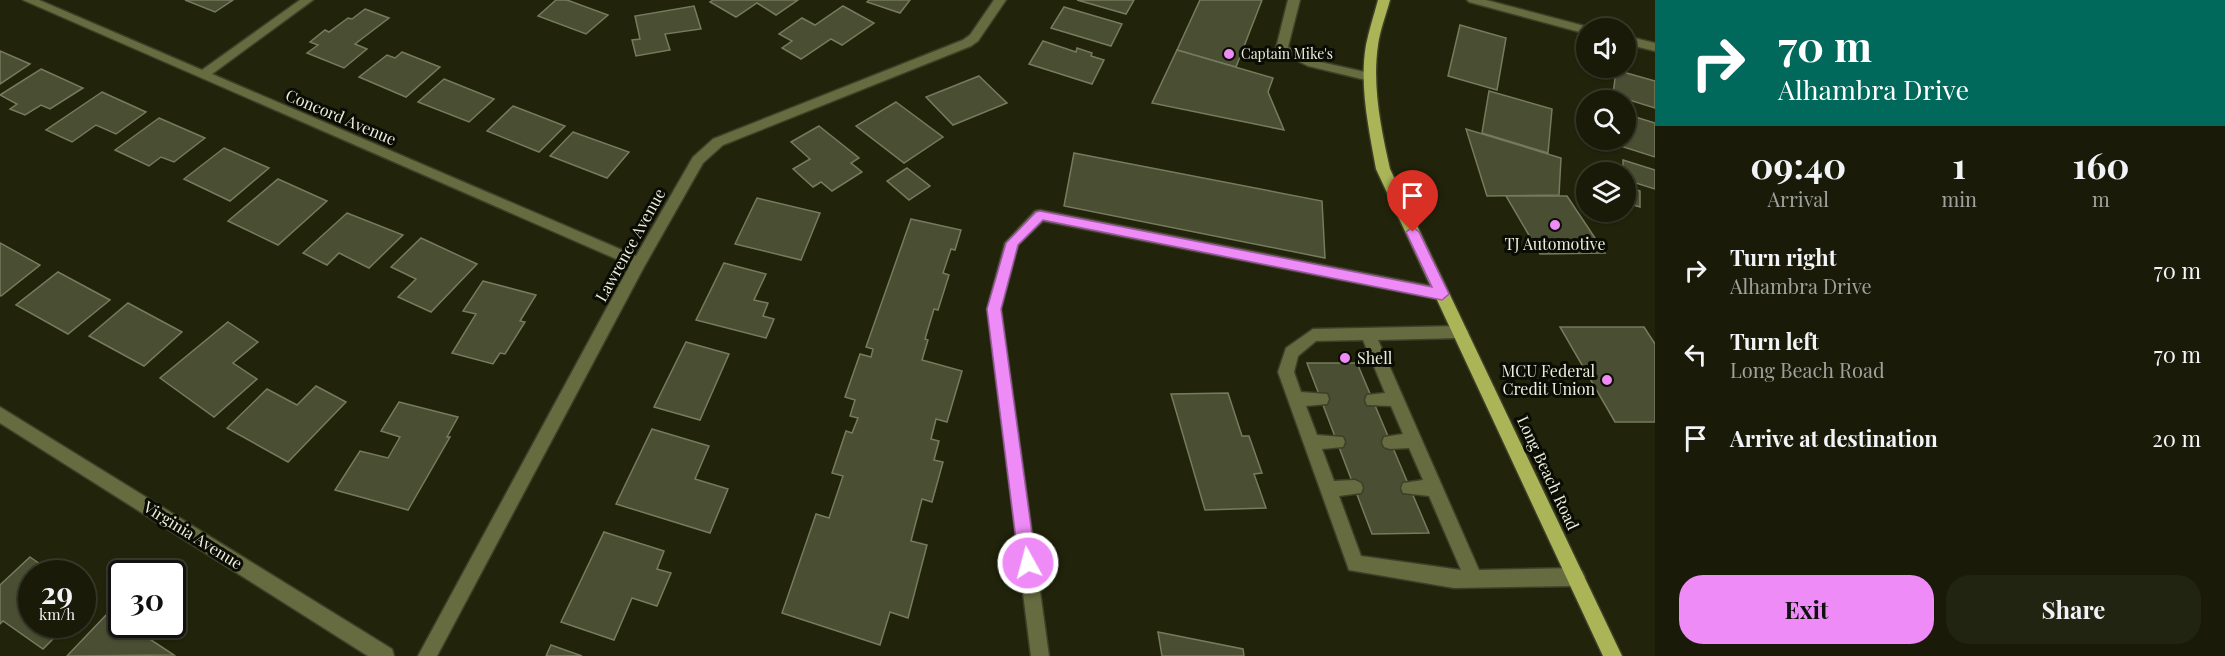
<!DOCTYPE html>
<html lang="en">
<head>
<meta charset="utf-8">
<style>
  :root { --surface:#191b08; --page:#222412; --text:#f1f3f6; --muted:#9fa19c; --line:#373929; --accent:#ef8bf7 }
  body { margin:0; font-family:"Playfair Display",serif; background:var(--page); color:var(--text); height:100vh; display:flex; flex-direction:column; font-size:22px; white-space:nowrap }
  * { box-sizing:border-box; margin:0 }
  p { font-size:20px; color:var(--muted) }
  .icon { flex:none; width:33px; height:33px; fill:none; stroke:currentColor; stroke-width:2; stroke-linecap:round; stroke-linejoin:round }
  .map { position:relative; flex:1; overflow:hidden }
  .side { display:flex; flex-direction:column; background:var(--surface); width:570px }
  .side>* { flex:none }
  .guide { background:#00695c; color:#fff; overflow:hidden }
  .tools { position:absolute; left:1576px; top:18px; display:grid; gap:12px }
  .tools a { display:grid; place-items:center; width:60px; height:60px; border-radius:50%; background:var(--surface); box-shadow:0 2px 4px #0004,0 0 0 2px var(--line); font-size:30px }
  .speed { position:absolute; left:18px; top:560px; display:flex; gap:12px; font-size:30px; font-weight:700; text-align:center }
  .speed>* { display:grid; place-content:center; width:78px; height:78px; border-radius:50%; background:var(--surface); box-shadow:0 2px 4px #0004,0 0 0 2px var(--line); line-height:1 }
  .speed small { font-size:15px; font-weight:400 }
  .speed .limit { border:3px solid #111; border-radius:9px; background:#fff; color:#111 }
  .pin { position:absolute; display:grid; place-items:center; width:51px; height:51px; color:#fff; margin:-62px -26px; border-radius:50% 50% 50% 0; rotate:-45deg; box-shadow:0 0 6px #0007 }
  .pin .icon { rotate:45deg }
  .me { position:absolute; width:66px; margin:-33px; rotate:353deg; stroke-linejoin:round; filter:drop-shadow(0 0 4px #0008) }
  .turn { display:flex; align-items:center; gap:21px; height:126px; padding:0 24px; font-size:27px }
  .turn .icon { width:78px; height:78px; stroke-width:2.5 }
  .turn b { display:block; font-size:42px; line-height:51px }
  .eta { display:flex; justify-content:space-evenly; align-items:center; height:102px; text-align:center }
  .eta b { font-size:36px; font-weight:700; line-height:42px }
  .action { display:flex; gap:12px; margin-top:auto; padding:12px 24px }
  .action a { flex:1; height:69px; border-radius:24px; background:var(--accent); color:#111; font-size:24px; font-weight:700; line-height:69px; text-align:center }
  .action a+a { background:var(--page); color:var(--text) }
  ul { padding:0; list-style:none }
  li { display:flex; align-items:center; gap:18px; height:84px; padding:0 24px }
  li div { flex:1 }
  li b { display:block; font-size:22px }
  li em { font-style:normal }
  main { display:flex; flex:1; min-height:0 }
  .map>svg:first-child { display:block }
  .building { fill:#4a4e33; stroke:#777b5e; stroke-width:1.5 }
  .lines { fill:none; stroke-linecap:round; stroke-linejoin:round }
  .lane-casing { stroke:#3d4028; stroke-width:3 }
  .street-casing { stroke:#3d4028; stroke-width:3 }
  .primary-casing { stroke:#3d4028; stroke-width:3 }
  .lane { fill:#666b40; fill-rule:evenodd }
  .street { fill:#666b40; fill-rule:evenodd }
  .primary { fill:#abb558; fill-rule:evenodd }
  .route { fill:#ef8bf7; stroke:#9b5aa1; stroke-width:1.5 }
  .poi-dot { fill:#ef8bf7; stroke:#0b0c03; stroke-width:2 }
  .labels { text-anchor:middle; stroke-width:6; stroke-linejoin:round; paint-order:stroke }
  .far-poi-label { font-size:14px; fill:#ecefdf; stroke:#0b0c03; text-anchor:start }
  .street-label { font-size:16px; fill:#ecefdf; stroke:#0b0c03 }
  .poi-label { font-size:16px; fill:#ecefdf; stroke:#0b0c03 }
</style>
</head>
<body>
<main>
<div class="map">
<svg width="1655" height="656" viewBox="0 0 1655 656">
  <rect width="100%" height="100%" fill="#21240a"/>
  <g class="building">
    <path d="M185 0H233L215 12Z"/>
    <path d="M556 0H567L608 15 586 34 538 16Z"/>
    <path d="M713 0H798L776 15 757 3 736 17 710 2Z"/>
    <path d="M869 0H910L900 13 867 2Z"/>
    <path d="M1077 0H1134L1126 14Z"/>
    <path d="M1200 0H1262L1236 67 1177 50Z"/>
    <path d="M694 6 701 29 665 34 670 50 636 56 632 40 640 39 635 16Z"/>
    <path d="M843 6 874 23 842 45 831 39 801 59 782 48 792 41 779 34 802 18 815 25Z"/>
    <path d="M1064 7 1122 24 1111 46 1051 28Z"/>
    <path d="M365 9 389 18 355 44 367 49 344 68 307 53 318 45 310 42 325 30 329 32 348 18 352 19Z"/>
    <path d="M1460 25 1506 38 1497 90 1448 76Z"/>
    <path d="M1043 41 1076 52 1077 48 1092 53 1091 56 1104 60 1092 84 1029 64Z"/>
    <path d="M1177 50 1273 78 1268 92 1284 130 1152 103Z"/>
    <path d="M0 51 30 64 0 84Z"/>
    <path d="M402 52 440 67 406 97 359 77 387 55 395 58Z"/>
    <path d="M41 69 83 88 50 109 41 105 25 115 10 109 17 104 0 95Z"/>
    <path d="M1616 70 1655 81V108L1613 95Z"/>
    <path d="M979 76 1007 103 953 125 926 97Z"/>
    <path d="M444 79 494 99 469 122 418 102Z"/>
    <path d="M1489 91 1552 109 1548 153 1482 133Z"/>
    <path d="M102 92 146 112 116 134 96 125 72 142 46 130Z"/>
    <path d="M896 102 943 137 904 163 856 126Z"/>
    <path d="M513 106 565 126 539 152 487 131Z"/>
    <path d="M1629 115 1655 123V157L1611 143V140H1626Z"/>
    <path d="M159 118 205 138 174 162 161 157 149 166 115 150Z"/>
    <path d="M819 126 859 158 851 163 862 172 832 191 821 182 813 187 793 169 810 159 791 142Z"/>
    <path d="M1466 129 1561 158 1559 195 1487 196Z"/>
    <path d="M573 132 629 152 607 178 550 156Z"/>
    <path d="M224 148 269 168 230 201 184 179Z"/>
    <path d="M1074 153 1322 201 1325 258 1064 206Z"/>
    <path d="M1623 160 1655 170V189L1626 180V172H1623Z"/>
    <path d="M907 168 930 186 909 200 887 181Z"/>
    <path d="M278 179 327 201 278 245 228 221Z"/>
    <path d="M1626 186 1640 191V207L1626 203Z"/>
    <path d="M1506 196H1567L1605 253 1540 254Z"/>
    <path d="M757 198 820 213 801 260 735 244Z"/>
    <path d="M347 213 403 235 369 268 339 253 327 265 303 253Z"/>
    <path d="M911 219 961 230 955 250 951 249 943 273 949 275 938 310 934 309 925 339 928 340 922 360 962 371 947 422 936 419 931 439 939 441 934 460 943 462 932 502 922 499 911 541 927 545 908 618 890 612 880 645 782 613 816 514 829 518 843 476 832 473 846 431 852 433 858 418 850 416 855 400 845 397 860 354 871 357 873 349 866 347Z"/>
    <path d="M421 238 477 264 431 312 398 297 416 279 391 267Z"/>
    <path d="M0 243 40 265 1 296 0 295Z"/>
    <path d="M724 263 766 274 754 300 768 303 763 316 774 319 766 338 696 320Z"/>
    <path d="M58 272 110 300 68 334 16 305Z"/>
    <path d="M483 281 536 295 520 321 525 322 505 354 500 353 493 364 452 353 476 314 463 311Z"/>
    <path d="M128 303 182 332 144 366 89 336Z"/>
    <path d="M228 322 258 342 233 363 257 379 214 417 160 378Z"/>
    <path d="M1560 327H1644L1655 344V422H1615Z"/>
    <path d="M686 342 729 354 700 420 654 407Z"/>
    <path d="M1307 363H1357L1429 533 1372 534Z"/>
    <path d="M316 386 346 402 288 462 227 428 267 389 297 405Z"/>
    <path d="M1228 393 1242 436H1249L1262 473 1254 474 1266 508 1205 510 1171 394Z"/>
    <path d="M399 402 458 417 447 437H450L408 510 335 490 360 451 388 458 400 437 381 431Z"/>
    <path d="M652 429 709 446 695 479 728 489 710 533 616 504Z"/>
    <path d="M604 532 664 551 657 569 671 573 657 606 632 598 614 640 561 622Z"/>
    <path d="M30 557 53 573H32V624H68L43 649 3 621 0 624V585Z"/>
    <path d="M82 588 95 596 82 609Z"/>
    <path d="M109 612 122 620V624H127L174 655 67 656Z"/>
    <path d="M1158 632 1243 649 1244 656H1162Z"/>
    <path d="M551 645 582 656H546Z"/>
  </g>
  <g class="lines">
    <g class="lane-casing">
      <g id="lane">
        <path d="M1288 0H1300L1288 47 1316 61 1374 74V80L1370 81 1308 66 1278 51 1276 48Z"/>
        <path d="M1460 326 1465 328 1468 332 1465 336 1460 338 1378 340 1479 570 1576 568 1582 571 1585 577 1582 583 1576 586 1454 588 1349 570 1278 372 1286 348 1313 329ZM1363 340 1385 393 1367 395 1365 400 1367 405 1391 406 1403 434 1384 437 1382 442 1384 447 1390 449 1409 448 1423 480 1403 483 1401 488 1403 493 1429 496 1461 570 1361 556 1339 496 1361 493 1363 488 1361 483 1355 480 1334 481 1322 449 1343 447 1345 442 1343 437 1317 435 1306 406 1327 404 1329 399 1327 394 1301 392 1294 372 1298 356 1316 341Z"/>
      </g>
    </g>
    <g class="street-casing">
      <g id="street">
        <path d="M23 0H39L202 70 300 0H313L212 74 636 256 693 157 713 139 963 40 970 35 994 0H1006L978 41 971 46 723 145 703 163 644 267 437 656H418L630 265Z"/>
        <path d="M1467 0H1486L1592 28H1587V34L1469 2Z"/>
        <path d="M1626 36 1655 43V51L1626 44Z"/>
        <path d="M1040 210 1442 288 1447 290 1449 294 1447 298 1442 300 1043 221 1018 245 1001 309 1049 656H1031L987 309 1005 243 1035 211Z"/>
        <path d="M0 407 392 649 394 656H368L0 423Z"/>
      </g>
    </g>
    <g class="primary-casing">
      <path id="primary" d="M1378 0H1390C1386 15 1380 30 1378 45 1372 86 1381 129 1390 169L1622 656H1603L1376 169C1369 129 1359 86 1366 45 1369 30 1374 15 1378 0Z"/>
    </g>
    <use href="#lane" class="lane"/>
    <use href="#street" class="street"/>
    <use href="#primary" class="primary"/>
  </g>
  <path class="route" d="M1040 211 1432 287 1406 232 1413 227 1419 232 1449 294 1442 300 1043 220 1018 245 1001 309 1036 563 1033 569 1028 571 1022 569 1019 563 987 309 1006 243 1036 212Z"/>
  <g class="poi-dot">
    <circle cx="1229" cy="54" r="6"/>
    <circle cx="1555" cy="225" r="6"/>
    <circle cx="1345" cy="358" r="6"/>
    <circle cx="1607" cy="380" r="6"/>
  </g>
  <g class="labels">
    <g class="far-poi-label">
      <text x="1241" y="59">Captain Mike's</text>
    </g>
    <g class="street-label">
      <text transform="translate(341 117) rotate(23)" y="6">Concord Avenue</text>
      <text transform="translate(630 245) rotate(-61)" y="6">Lawrence Avenue</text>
      <text transform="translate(1548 473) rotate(65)" y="6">Long Beach Road</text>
      <text transform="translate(193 535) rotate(32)" y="6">Virginia Avenue</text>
    </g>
    <g class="poi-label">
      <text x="1555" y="250">TJ Automotive</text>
      <text x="1357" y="364" text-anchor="start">Shell</text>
      <text x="1595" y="377" text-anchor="end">MCU Federal<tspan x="1595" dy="18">Credit Union</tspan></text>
    </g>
  </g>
</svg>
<div class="tools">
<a><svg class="icon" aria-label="sound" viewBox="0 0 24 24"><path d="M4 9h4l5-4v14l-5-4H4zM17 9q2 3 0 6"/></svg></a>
<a><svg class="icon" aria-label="search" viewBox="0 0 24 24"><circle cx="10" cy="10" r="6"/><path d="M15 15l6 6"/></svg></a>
<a><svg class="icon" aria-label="layers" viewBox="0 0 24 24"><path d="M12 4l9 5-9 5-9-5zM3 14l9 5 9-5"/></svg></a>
</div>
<div class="speed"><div>29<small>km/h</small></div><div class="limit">30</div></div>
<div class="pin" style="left:1413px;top:232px;background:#d93025"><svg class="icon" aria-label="arrive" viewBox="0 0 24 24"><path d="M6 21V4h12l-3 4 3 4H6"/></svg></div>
<svg class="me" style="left:1028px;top:563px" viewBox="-20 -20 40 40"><circle r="17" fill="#ef8bf7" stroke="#fff" stroke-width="3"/><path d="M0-11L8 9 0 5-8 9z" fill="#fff"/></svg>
</div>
<section class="side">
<div class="guide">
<div class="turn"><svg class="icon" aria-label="right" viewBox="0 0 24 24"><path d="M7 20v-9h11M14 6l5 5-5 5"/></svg><div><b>70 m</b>Alhambra Drive</div></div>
</div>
<div class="eta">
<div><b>09:40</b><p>Arrival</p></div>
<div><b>1</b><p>min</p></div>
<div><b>160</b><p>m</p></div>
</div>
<ul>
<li><svg class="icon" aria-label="right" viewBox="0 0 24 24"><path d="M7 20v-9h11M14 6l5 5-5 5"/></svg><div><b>Turn right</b><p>Alhambra Drive</p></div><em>70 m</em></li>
<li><svg class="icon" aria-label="left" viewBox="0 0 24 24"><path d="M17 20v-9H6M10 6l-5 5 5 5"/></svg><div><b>Turn left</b><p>Long Beach Road</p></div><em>70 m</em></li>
<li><svg class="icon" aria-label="arrive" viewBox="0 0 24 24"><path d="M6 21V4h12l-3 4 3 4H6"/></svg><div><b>Arrive at destination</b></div><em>20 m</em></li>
</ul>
<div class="action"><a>Exit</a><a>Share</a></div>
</section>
</main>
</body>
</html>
